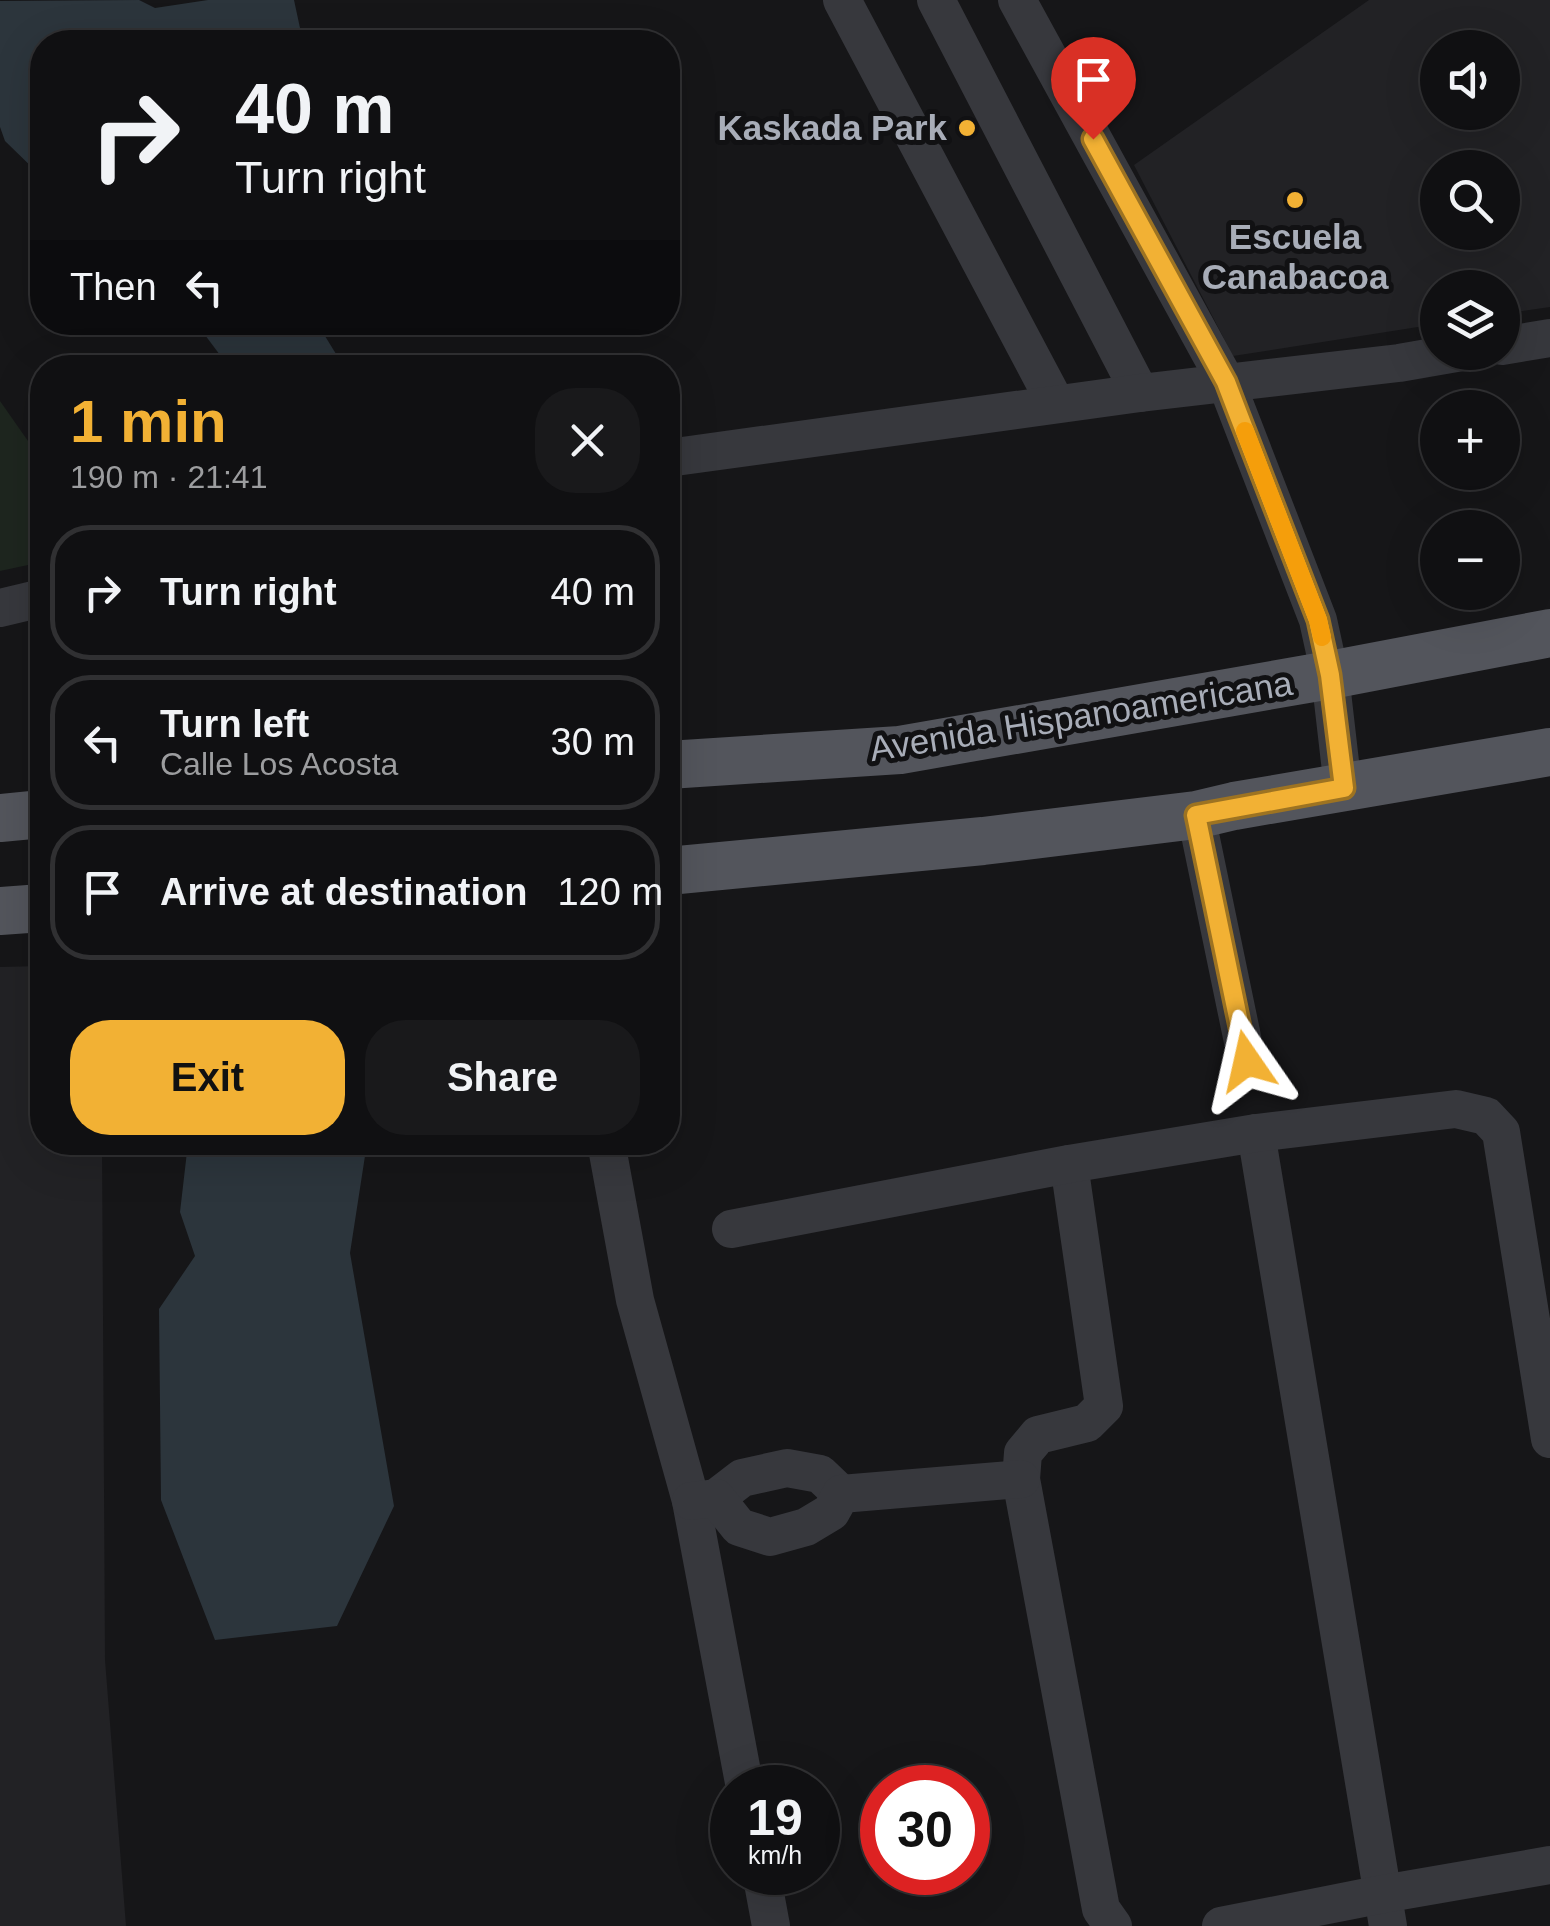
<!DOCTYPE html>
<html lang="en">
<head>
<meta charset="utf-8">
<style>
  :root { --surface:#101012; --page:#19191b; --text:#f1f3f6; --muted:#9c9d9f; --line:#303032; --accent:#f2b134 }
  body { margin:0; font-family:Helvetica,sans-serif; background:var(--page); color:var(--text); height:100vh; display:flex; flex-direction:column; font-size:38px; white-space:nowrap }
  * { box-sizing:border-box; margin:0 }
  p { font-size:32px; color:var(--muted) }
  .icon { flex:none; width:55px; height:55px; fill:none; stroke:currentColor; stroke-width:2; stroke-linecap:round; stroke-linejoin:round }
  .map { position:relative; flex:1; overflow:hidden }
  .panel { position:absolute; left:30px; top:355px; width:650px; height:800px; display:flex; flex-direction:column; background:var(--surface); border-radius:40px; box-shadow:0 10px 40px #0002,0 0 0 2px var(--line) }
  .panel>* { flex:none }
  .banner { position:absolute; left:30px; top:30px; width:650px; height:305px; border-radius:40px; box-shadow:0 10px 40px #0002,0 0 0 2px var(--line); background:#101012; color:var(--text); overflow:hidden }
  .tools { position:absolute; left:1420px; top:30px; display:grid; gap:20px }
  .tools a { display:grid; place-items:center; width:100px; height:100px; border-radius:50%; background:var(--surface); box-shadow:0 10px 40px #0002,0 0 0 2px var(--line); font-size:50px }
  .speed { position:absolute; left:710px; top:1765px; display:flex; gap:20px; font-size:50px; font-weight:700; text-align:center }
  .speed>* { display:grid; place-content:center; width:130px; height:130px; border-radius:50%; background:var(--surface); box-shadow:0 10px 40px #0002,0 0 0 2px var(--line); line-height:1 }
  .speed small { font-size:25px; font-weight:400 }
  .speed .limit { border:15px solid #d22; background:#fff; color:#111 }
  .pin { position:absolute; display:grid; place-items:center; width:85px; height:85px; color:#fff; margin:-102px -42px; border-radius:50% 50% 50% 0; rotate:-45deg; box-shadow:0 0 10px #0007 }
  .pin .icon { rotate:45deg }
  .me { position:absolute; width:110px; margin:-55px; rotate:349deg; stroke-linejoin:round; filter:drop-shadow(0 0 8px #0008) }
  .turn { display:flex; align-items:center; gap:35px; height:210px; padding:0 40px; font-size:45px }
  .turn .icon { width:130px; height:130px; stroke-width:2.5 }
  .turn b { display:block; font-size:70px; line-height:85px }
  .then { display:flex; align-items:center; height:95px; padding:0 40px; background:#0003; gap:20px; font-size:38px }
  .round { display:grid; place-items:center; flex:none; width:105px; height:105px; border-radius:40px; background:var(--page) }
  .overview { display:flex; align-items:center; justify-content:space-between; height:170px; padding:0 40px }
  h1 { font-size:60px; font-weight:700; line-height:75px; color:var(--accent) }
  .button { display:flex; gap:20px; margin-top:auto; padding:20px 40px }
  .button a { flex:1; height:115px; border-radius:40px; background:var(--accent); color:#111; font-size:40px; font-weight:700; line-height:115px; text-align:center }
  .button a+a { background:var(--page); color:var(--text) }
  ul { padding:0; list-style:none }
  li { display:flex; align-items:center; gap:30px; height:135px; margin:0 20px 15px; padding:0 20px; border:5px solid var(--line); border-radius:40px }
  li div { flex:1 }
  li b { display:block; font-size:38px }
  li em { font-style:normal }
  .map>svg:first-child { display:block }
  .built { fill:#222225; fill-rule:evenodd }
  .green { fill:#1e261f }
  .water { fill:#2c353c }
  .lines { fill:none; stroke-linecap:round; stroke-linejoin:round }
  .minor { stroke:#37383d; stroke-width:38 }
  .major { stroke:#53555c; stroke-width:48 }
  .route-casing { stroke:#9d7322; stroke-width:25 }
  .route { stroke:#f2b134; stroke-width:18 }
  .slow { stroke:#f59e0b; stroke-width:18 }
  .poi-dot { fill:#f2b134; stroke:#111113; stroke-width:4 }
  .labels { text-anchor:middle; stroke-width:10; stroke-linejoin:round; paint-order:stroke }
  .poi-label { font-size:35px; font-weight:bold; fill:#a8adb8; stroke:#111113; text-anchor:end }
  .street-label { font-size:35px; fill:#a8adb8; stroke:#111113 }
</style>
</head>
<body>
<div class="map">
<svg width="1550" height="1926" viewBox="0 0 1550 1926">
  <rect width="100%" height="100%" fill="#161618"/>
  <g class="built">
    <path d="M1369 0H1550V307L1503 314 1502 288H1438L1437 324 1233 356 1134 165ZM1438 48H1502V112H1438ZM1438 168H1502V232H1438Z"/>
    <path d="M42 966V1142L102 1143 105 1660 126 1926H0V967Z"/>
  </g>
  <path class="green" d="M0 401 42 461V562L0 571Z"/>
  <g class="water">
    <path d="M139 0 155 8 208 0H294L303 42H42V177L5 141 0 127V1Z"/>
    <path d="M196 323H317L344 367H229Z"/>
    <path d="M188 1143H367L350 1253 394 1506 337 1626 215 1640 161 1500 159 1309 195 1256 180 1212Z"/>
  </g>
  <g class="lines">
    <g class="minor">
      <path d="M842 0 1056 404"/>
      <path d="M936 0 1140 393"/>
      <path d="M1017 0 1226 382 1318 620 1330 675 1343 788"/>
      <path d="M1502 346 1550 338"/>
      <path d="M668 458 1140 393 1399 363 1462 352"/>
      <path d="M0 608 42 598"/>
      <path d="M1196 815 1247 1061"/>
      <path d="M1256 1133 1388 1926"/>
      <path d="M606 1142 635 1300 691 1501 745 1788"/>
      <path d="M1069 1164 1104 1406 1087 1423 1038 1435 1023 1453 1021 1479 1101 1909 1113 1926"/>
      <path d="M731 1229 1069 1164 1256 1133 1456 1109 1486 1116 1501 1132 1550 1439"/>
      <path d="M716 1498 742 1478 787 1468 820 1474 841 1494"/>
      <path d="M691 1501 716 1498 739 1527 770 1537 806 1527 831 1512 841 1494 1021 1479"/>
      <path d="M761 1872 771 1926"/>
      <path d="M1221 1926 1383 1894 1550 1865"/>
    </g>
    <g class="major">
      <path d="M668 765 900 750 1330 675 1550 633"/>
      <path d="M0 818 42 814"/>
      <path d="M668 871 983 841 1196 815 1234 806 1550 752"/>
      <path d="M0 911 42 908"/>
    </g>
  </g>
  <g class="lines">
    <g class="route-casing">
      <path id="route" d="M1093 139 1226 382 1239 416 1318 620 1330 675 1344 788 1196 815 1247 1061"/>
    </g>
    <use href="#route" class="route"/>
    <path class="slow" d="M1245 431 1318 620 1322 637"/>
  </g>
  <g class="poi-dot">
    <circle cx="967" cy="128" r="10"/>
    <circle cx="1295" cy="200" r="10"/>
  </g>
  <g class="labels">
    <g class="poi-label">
      <text x="947" y="140">Kaskada Park</text>
      <text x="1295" y="249" text-anchor="middle">Escuela<tspan x="1295" dy="40">Canabacoa</tspan></text>
    </g>
    <g class="street-label">
      <text transform="translate(1081 716) rotate(-9)" y="12">Avenida Hispanoamericana</text>
    </g>
  </g>
</svg>
<div class="tools">
<a><svg class="icon" aria-label="sound" viewBox="0 0 24 24"><path d="M4 9h4l5-4v14l-5-4H4zM17 9q2 3 0 6"/></svg></a>
<a><svg class="icon" aria-label="search" viewBox="0 0 24 24"><circle cx="10" cy="10" r="6"/><path d="M15 15l6 6"/></svg></a>
<a><svg class="icon" aria-label="layers" viewBox="0 0 24 24"><path d="M12 4l9 5-9 5-9-5zM3 14l9 5 9-5"/></svg></a>
<a>+</a>
<a>−</a>
</div>
<div class="speed"><div>19<small>km/h</small></div><div class="limit">30</div></div>
<div class="pin" style="left:1093px;top:139px;background:#d93025"><svg class="icon" aria-label="arrive" viewBox="0 0 24 24"><path d="M6 21V4h12l-3 4 3 4H6"/></svg></div>
<svg class="me" style="left:1247px;top:1061px" viewBox="-20 -20 40 40"><path d="M0-17L14 15 0 8-14 15z" fill="#f2b134" stroke="#fff" stroke-width="4"/></svg>
<div class="banner">
<div class="turn"><svg class="icon" aria-label="right" viewBox="0 0 24 24"><path d="M7 20v-9h11M14 6l5 5-5 5"/></svg><div><b>40 m</b>Turn right</div></div>
<div class="then">Then<svg class="icon" aria-label="left" viewBox="0 0 24 24"><path d="M17 20v-9H6M10 6l-5 5 5 5"/></svg></div>
</div>
<section class="panel">
<div class="overview"><div><h1>1 min</h1><p>190 m · 21:41</p></div><a class="round"><svg class="icon" aria-label="close" viewBox="0 0 24 24"><path d="M6 6l12 12M18 6L6 18"/></svg></a></div>
<ul>
<li><svg class="icon" aria-label="right" viewBox="0 0 24 24"><path d="M7 20v-9h11M14 6l5 5-5 5"/></svg><div><b>Turn right</b></div><em>40 m</em></li>
<li><svg class="icon" aria-label="left" viewBox="0 0 24 24"><path d="M17 20v-9H6M10 6l-5 5 5 5"/></svg><div><b>Turn left</b><p>Calle Los Acosta</p></div><em>30 m</em></li>
<li><svg class="icon" aria-label="arrive" viewBox="0 0 24 24"><path d="M6 21V4h12l-3 4 3 4H6"/></svg><div><b>Arrive at destination</b></div><em>120 m</em></li>
</ul>
<div class="button"><a>Exit</a><a>Share</a></div>
</section>
</div>
</body>
</html>
